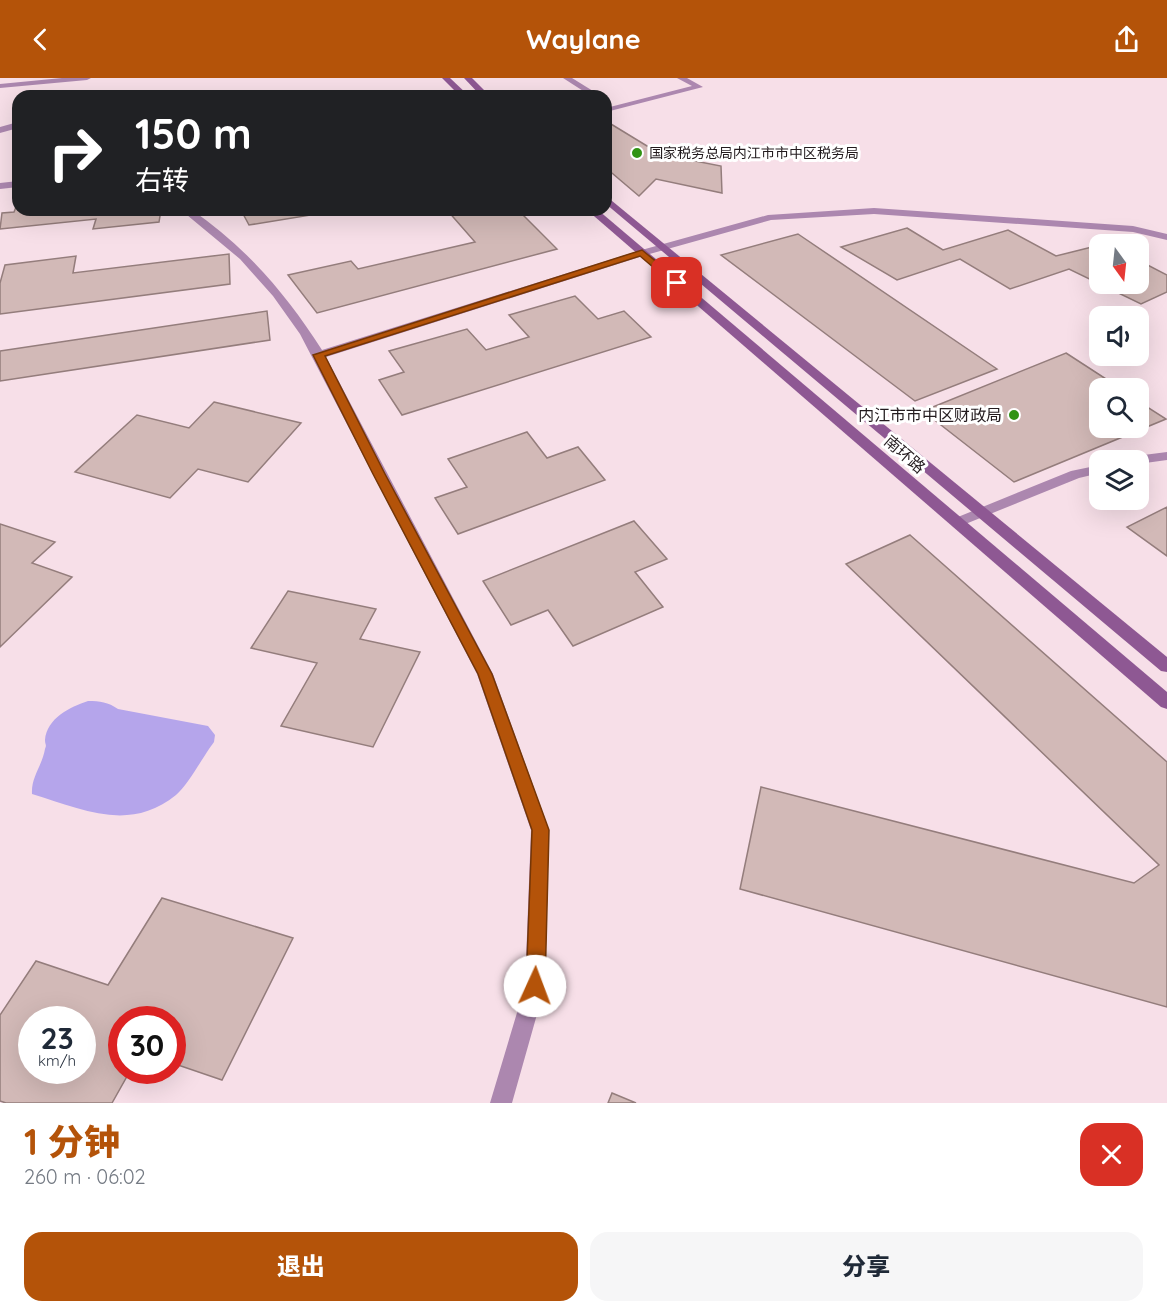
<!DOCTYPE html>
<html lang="zh">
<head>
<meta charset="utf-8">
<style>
  :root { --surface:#fff; --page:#f6f6f7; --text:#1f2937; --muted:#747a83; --accent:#b45309 }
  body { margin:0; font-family:Quicksand,"Noto Sans SC",sans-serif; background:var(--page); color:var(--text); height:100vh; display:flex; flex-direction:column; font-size:22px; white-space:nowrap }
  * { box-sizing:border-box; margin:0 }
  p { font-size:20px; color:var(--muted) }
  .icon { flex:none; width:33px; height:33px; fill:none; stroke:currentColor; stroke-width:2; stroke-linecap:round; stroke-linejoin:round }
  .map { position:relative; height:1025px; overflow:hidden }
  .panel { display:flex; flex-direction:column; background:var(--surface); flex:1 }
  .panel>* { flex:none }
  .hud { position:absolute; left:12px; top:12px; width:600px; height:126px; border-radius:18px; box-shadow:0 6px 24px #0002; background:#202124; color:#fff; overflow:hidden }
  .needle { width:39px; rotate:165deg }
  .tools { position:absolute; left:1089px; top:156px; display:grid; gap:12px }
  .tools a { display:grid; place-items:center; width:60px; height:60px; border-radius:12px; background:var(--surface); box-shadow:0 6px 24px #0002; font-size:30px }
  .speed { position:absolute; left:18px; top:928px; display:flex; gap:12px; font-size:30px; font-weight:700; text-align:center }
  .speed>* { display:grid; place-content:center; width:78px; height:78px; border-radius:50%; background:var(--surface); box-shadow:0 6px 24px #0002; line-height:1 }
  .speed small { font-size:15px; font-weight:400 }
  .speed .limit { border:9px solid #d22; background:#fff; color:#111 }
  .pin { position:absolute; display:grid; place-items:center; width:51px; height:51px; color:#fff; margin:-26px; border-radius:12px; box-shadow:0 3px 9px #0006 }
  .me { position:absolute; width:66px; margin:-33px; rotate:2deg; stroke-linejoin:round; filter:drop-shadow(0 0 4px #0008) }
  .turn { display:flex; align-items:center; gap:21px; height:126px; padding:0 24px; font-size:27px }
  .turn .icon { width:78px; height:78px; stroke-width:2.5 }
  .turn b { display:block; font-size:42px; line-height:51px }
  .round { display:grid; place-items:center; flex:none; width:63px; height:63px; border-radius:18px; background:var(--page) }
  .overview { display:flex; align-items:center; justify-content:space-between; height:102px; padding:0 24px }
  h1 { font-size:36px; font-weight:800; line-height:45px; color:var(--accent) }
  .primary-button { display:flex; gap:12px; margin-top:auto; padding:12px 24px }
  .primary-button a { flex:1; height:69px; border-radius:18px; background:var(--accent); color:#fff; font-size:24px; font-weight:800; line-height:69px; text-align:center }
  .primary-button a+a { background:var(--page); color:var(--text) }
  header { display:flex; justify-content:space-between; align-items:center; height:78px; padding:0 24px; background:var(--accent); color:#fff; font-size:27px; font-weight:800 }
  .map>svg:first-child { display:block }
  .water { fill:#b5a5eb }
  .building { fill:#d2b9b7; stroke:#947d7c; stroke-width:1.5; fill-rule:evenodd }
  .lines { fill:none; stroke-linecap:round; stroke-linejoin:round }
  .minor { fill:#ac87af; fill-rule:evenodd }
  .tertiary { fill:#ac87af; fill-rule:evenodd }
  .secondary { fill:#8e5893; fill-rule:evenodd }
  .route { fill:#b45309; stroke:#753606; stroke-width:1.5 }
  .poi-dot { fill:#319314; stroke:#fff; stroke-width:2 }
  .labels { text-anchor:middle; stroke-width:6; stroke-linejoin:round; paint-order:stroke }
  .far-poi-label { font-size:14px; fill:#231b1e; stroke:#fff; text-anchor:start }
  .poi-label { font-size:16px; fill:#231b1e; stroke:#fff; text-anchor:end }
  .street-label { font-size:16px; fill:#231b1e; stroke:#fff }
</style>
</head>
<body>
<header><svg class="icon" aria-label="back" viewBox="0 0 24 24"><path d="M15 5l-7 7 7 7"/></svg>Waylane<svg class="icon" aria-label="share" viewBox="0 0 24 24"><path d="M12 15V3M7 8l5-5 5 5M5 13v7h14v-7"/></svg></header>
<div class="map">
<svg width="1167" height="1025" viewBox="0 0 1167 1025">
  <rect width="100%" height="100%" fill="#f7dfe8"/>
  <path class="water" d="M88 623C100 623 108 624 118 631L208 648 215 657 214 664C204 677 188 707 176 717 129 755 82 731 32 716 31 699 42 688 45 671 47 666 45 667 45 662 47 640 70 629 88 623Z"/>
  <g class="building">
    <path d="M372 13 373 18H323Z"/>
    <path d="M606 43 647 68 690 82 721 88 722 115 656 101 639 118 606 90Z"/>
    <path d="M18 124V132H161L159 144 93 151 96 141 0 151 2 135 14 134Z"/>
    <path d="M241 132H315L317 136 249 147Z"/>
    <path d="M447 132H518L557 171 317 235 288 197 351 183 358 191 475 164Z"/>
    <path d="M907 150 943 172 1008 152 1056 178 1100 167V206H1138V182L1167 197V214L1141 226 1069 191 1010 211 960 181 897 202 841 169Z"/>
    <path d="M798 156 997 291 915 323 721 177Z"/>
    <path d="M229 176 230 206 0 236V205L5 187 76 178 73 195Z"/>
    <path d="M575 218 598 241 624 233 651 259 402 337 379 302 404 294 389 273 467 251 486 272 529 259 509 237Z"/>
    <path d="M267 233 270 262 0 303V273Z"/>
    <path d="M1066 275 1120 310H1100V350H1138V323L1166 341 1014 404 923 333Z"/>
    <path d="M214 324 301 345 248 404 198 391 170 420 75 394 137 337 189 350Z"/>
    <path d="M527 354 547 380 578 369 605 402 458 456 435 420 467 409 448 381Z"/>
    <path d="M1167 429V478L1127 449Z"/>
    <path d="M634 443 667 481 635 494 663 529 573 568 548 532 511 547 483 503Z"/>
    <path d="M0 446 55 464 32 485 72 499 0 569Z"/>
    <path d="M910 457 1167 684V929L740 811 761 709 1134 805 1159 787 846 486Z"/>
    <path d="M288 513 376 531 360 561 420 574 373 669 281 648 317 585 251 570Z"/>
    <path d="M162 820 293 860 222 1002 172 985V942H122V993H130L112 1025H6L0 1023V937L36 883 108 907ZM32 942H82V993H32Z"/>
    <path d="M612 1015 636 1025H608Z"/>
  </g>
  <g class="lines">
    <g class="minor">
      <path d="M563 0H572L601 18H591Z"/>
      <path d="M677 0H687L703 9 606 34V30L692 8Z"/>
      <path d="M18 44V50L0 55V49Z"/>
      <path d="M18 103V109L0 111V105Z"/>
      <path d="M874 130 1133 148 1167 156V162L1133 154 874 136 771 142 646 177 326 279 493 596 549 752 545 908 512 1025H490L525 908 531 752 477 596 300 256 273 218 240 181 181 132H192C246 169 287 217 322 272L638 173 768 137Z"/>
      <path d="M1167 374V382L1138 386V382H1129L1136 378Z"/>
      <path d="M1100 387V395L1079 400 963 447 958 449 951 444 953 441 1071 393Z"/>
    </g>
    <path class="tertiary" d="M62 0H91L87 2 0 10V6Z"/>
    <g class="secondary">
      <path d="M442 0H450L469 18H460Z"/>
      <path d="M464 0H472L490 18H481Z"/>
      <path d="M606 118 1167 579V594L1161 593 606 126Z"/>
      <path d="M587 132H598L1167 614V631L1161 629Z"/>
    </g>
  </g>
  <path class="route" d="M642 172 680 203V207H674L640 178 325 278 385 396 492 596 549 752 545 908 542 914 535 917 529 914 526 908 532 752 478 596 373 396 313 277Z"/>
  <g class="poi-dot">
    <circle cx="637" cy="75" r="6"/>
    <circle cx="1014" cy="337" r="6"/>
  </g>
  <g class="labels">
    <g class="far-poi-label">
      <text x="649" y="80">国家税务总局内江市市中区税务局</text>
    </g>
    <g class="poi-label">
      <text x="1002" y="343">内江市市中区财政局</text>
    </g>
    <g class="street-label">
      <text transform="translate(905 376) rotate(41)" y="6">南环路</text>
    </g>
  </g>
</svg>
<div class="tools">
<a><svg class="needle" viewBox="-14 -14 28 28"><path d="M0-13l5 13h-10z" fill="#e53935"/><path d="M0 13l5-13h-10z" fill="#747a83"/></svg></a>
<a><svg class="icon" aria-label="sound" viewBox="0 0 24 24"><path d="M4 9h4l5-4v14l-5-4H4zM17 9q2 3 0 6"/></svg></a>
<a><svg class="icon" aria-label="search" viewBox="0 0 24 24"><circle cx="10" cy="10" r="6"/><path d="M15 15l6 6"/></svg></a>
<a><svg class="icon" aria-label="layers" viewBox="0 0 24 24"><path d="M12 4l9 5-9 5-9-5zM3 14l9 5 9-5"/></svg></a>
</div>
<div class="speed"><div>23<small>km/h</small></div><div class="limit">30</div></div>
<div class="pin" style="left:677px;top:205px;background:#d93025"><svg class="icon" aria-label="arrive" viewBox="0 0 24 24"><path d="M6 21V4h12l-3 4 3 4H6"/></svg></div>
<svg class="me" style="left:535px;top:908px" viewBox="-20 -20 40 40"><circle r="19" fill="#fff"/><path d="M0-13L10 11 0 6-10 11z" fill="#b45309"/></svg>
<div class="hud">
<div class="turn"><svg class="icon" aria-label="right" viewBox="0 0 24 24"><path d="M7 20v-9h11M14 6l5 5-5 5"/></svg><div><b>150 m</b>右转</div></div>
</div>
</div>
<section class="panel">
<div class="overview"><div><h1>1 分钟</h1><p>260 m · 06:02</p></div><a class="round" style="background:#d93025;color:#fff"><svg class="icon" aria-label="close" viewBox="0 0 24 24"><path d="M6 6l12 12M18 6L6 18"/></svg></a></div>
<div class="primary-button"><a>退出</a><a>分享</a></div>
</section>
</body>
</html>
